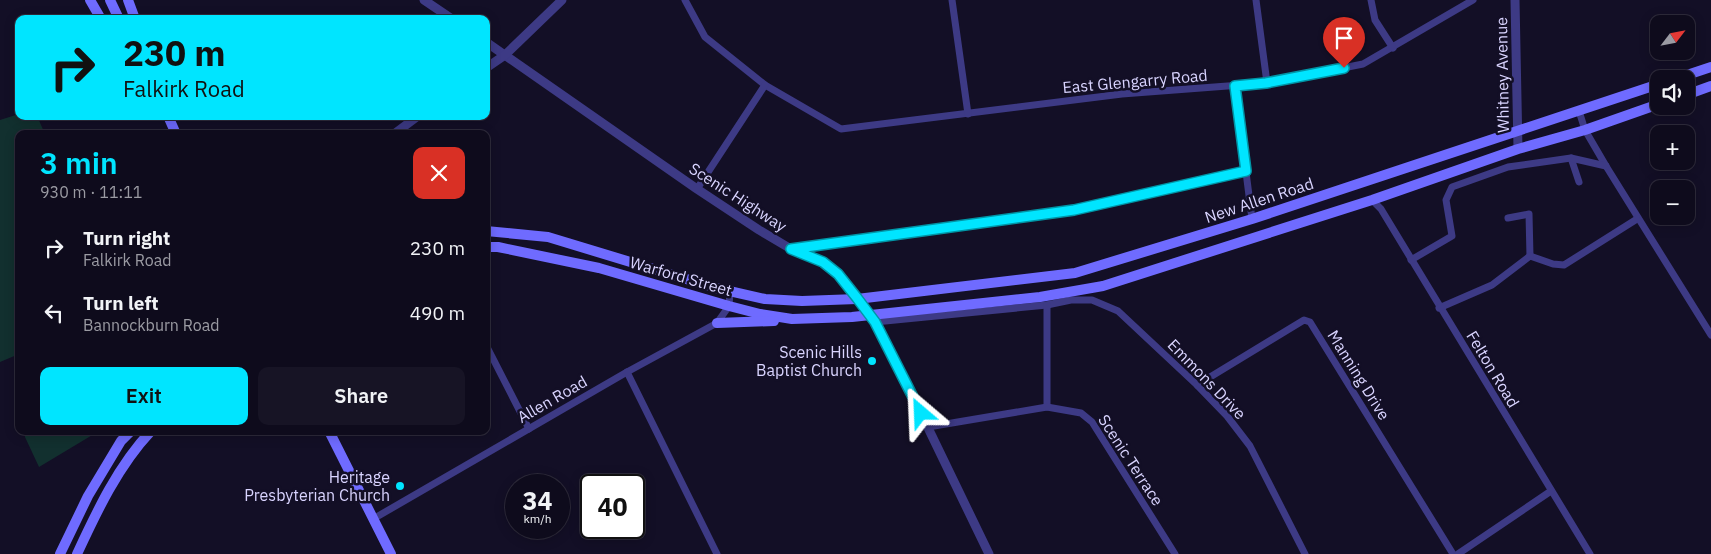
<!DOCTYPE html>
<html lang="en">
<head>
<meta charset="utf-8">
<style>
  :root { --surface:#0e0b1c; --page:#171425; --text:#f1f3f6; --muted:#9b9ba3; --line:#2e2b3b; --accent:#00e5ff }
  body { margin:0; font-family:"IBM Plex Sans",sans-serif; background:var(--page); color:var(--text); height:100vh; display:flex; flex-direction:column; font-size:19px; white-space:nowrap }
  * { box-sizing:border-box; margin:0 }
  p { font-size:16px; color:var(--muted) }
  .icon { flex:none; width:28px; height:28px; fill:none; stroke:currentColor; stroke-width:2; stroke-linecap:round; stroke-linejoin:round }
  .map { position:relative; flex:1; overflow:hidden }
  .drawer { position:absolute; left:15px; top:130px; width:475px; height:305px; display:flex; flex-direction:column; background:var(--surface); border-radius:10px; box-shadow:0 2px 12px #0003,0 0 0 1px var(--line) }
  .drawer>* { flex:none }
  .top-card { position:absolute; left:15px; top:15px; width:475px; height:105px; border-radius:10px; box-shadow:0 2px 12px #0003,0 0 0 1px var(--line); background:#00e5ff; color:#111; overflow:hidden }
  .needle { width:32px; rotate:58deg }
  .controls { position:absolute; left:1650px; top:15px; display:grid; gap:10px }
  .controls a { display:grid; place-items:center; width:45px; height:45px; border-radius:10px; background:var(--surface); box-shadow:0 2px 12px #0003,0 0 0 1px var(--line); font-size:25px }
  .speed { position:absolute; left:505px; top:474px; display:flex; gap:10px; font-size:25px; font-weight:700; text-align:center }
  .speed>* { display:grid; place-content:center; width:65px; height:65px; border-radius:50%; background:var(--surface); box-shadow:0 2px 12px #0003,0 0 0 1px var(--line); line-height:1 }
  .speed small { font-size:12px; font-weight:400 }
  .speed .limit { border:2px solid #111; border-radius:8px; background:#fff; color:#111 }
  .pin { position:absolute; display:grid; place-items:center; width:42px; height:42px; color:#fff; margin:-51px -21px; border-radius:50% 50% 50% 0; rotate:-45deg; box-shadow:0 0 5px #0007 }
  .pin .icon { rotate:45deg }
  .me { position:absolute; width:55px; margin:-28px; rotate:334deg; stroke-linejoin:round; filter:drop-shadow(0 0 4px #0008) }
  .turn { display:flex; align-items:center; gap:18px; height:105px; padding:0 25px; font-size:22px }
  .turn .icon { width:65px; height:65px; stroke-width:2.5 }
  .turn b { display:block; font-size:35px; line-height:42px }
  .round { display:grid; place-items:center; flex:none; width:52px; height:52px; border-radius:10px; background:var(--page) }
  .head { display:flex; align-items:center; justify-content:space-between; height:85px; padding:0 25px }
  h1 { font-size:30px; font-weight:600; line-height:38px; color:var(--accent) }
  .action { display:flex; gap:10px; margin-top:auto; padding:10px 25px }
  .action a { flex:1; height:58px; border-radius:10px; background:var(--accent); color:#111; font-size:20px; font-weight:600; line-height:58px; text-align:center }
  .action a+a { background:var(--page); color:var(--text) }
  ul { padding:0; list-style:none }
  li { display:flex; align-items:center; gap:15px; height:65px; padding:0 25px }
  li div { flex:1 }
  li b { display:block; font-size:19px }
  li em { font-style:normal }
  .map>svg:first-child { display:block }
  .green { fill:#12302f }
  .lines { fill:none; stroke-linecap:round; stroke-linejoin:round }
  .minor { stroke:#3d3a85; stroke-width:7 }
  .tertiary { stroke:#3d3a85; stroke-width:9 }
  .secondary { stroke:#6f6bff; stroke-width:10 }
  .route-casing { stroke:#0095a6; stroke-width:12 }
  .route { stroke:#00e5ff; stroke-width:9 }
  .poi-dot { fill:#00e5ff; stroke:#130f26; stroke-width:2 }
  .labels { text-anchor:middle; stroke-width:5; stroke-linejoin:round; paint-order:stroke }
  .street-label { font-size:16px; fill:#d9d4ff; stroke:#130f26 }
  .poi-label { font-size:16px; fill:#d9d4ff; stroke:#130f26; text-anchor:end }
</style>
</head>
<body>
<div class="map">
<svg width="1711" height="554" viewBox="0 0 1711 554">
  <rect width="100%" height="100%" fill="#130f26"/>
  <g class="green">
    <path d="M19 114V116H37L45 134H19V354L0 362V120Z"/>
    <path d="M24 431H99L39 467 25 437Z"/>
  </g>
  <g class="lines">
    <g class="minor">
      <path d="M685 0 705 37 765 85 841 129 1122 94 1267 83 1363 64 1473 0"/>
      <path d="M952 0 968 114"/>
      <path d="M1256 0 1267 83"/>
      <path d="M1371 0 1375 20 1393 48"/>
      <path d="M1235 86 1252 219"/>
      <path d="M1579 111 1585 130 1606 166 1711 335"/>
      <path d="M1571 158 1579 182"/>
      <path d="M697 189 765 85"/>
      <path d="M1372 200 1381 209 1590 554"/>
      <path d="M1508 218 1529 214 1530 256"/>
      <path d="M792 249 1074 210 1246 171"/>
      <path d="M1530 256 1553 264 1564 265 1637 219"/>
      <path d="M1411 260 1452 236 1446 200 1452 187 1508 167 1571 158 1606 166"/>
      <path d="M1439 308 1492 285 1530 256"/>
      <path d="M875 322 1047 305 1071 300H1092L1118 311 1197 385 1227 416 1250 446 1305 554"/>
      <path d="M486 345 529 429"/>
      <path d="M627 372 717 554"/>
      <path d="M1197 385 1304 320 1310 322 1453 554"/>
      <path d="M1047 407V305"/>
      <path d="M928 427 1047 407 1081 413 1092 422 1175 554"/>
      <path d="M373 519 627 372 717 323 729 306 730 292"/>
      <path d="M1458 554 1551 491"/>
    </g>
    <g class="tertiary">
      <path d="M424 0 452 19"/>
      <path d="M1515 0 1518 149"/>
      <path d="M486 42 697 189 759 230 791 249 823 262 838 274 875 322 902 374 989 554"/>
      <path d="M486 68 505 55 562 0"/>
      <path d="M394 134 418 116"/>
    </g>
    <g class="secondary">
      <path d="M90 0 101 19"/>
      <path d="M110 0 119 19"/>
      <path d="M128 0 135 19"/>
      <path d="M1675 79 1711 67"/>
      <path d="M1686 95 1711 86"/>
      <path d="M168 116 176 134"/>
      <path d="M486 231 548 237 716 288 765 299 802 301 857 299 1075 273 1252 219 1659 84"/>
      <path d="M486 247H498L599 268 729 306 760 314 792 319 852 317 1040 297 1103 286 1372 200 1518 149 1585 130 1659 104"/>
      <path d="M717 323 774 321"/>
      <path d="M329 431 391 554"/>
      <path d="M60 554 88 496 121 441 131 431"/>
      <path d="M77 554C97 511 118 466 151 431"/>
    </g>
  </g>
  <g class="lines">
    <g class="route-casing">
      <path id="route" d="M921 413 875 322 857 298 838 274 823 262 791 249 1074 210 1246 171 1235 86 1266 83 1344 68"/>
    </g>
    <use href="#route" class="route"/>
  </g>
  <g class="poi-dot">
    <circle cx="872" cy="361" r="5"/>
    <circle cx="400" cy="486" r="5"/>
  </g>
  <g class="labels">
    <g class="street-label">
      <text transform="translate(1502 75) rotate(-91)" y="6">Whitney Avenue</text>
      <text transform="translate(1135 81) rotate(-5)" y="6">East Glengarry Road</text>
      <text transform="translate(738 197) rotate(33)" y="6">Scenic Highway</text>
      <text transform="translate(1259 200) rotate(-18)" y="6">New Allen Road</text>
      <text transform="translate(681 276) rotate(16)" y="6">Warford Street</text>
      <text transform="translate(1493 369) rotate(59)" y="6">Felton Road</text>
      <text transform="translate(1359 375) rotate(58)" y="6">Manning Drive</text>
      <text transform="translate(1207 379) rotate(46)" y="6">Emmons Drive</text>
      <text transform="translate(552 399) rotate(-30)" y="6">Allen Road</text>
      <text transform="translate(1131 460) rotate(57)" y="6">Scenic Terrace</text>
    </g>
    <g class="poi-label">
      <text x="862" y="358">Scenic Hills<tspan x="862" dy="18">Baptist Church</tspan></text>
      <text x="390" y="483">Heritage<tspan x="390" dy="18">Presbyterian Church</tspan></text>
    </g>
  </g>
</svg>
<div class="controls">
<a><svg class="needle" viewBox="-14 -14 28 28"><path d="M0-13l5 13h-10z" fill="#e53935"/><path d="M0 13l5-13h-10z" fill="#9b9ba3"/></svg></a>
<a><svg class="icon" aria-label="sound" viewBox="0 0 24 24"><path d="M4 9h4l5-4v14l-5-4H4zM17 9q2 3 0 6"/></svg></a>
<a>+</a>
<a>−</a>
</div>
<div class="speed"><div>34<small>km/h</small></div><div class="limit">40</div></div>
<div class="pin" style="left:1344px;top:68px;background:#d93025"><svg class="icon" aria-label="arrive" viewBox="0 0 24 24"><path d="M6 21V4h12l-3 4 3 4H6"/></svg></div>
<svg class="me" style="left:921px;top:413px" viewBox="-20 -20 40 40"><path d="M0-17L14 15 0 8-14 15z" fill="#00e5ff" stroke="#fff" stroke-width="4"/></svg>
<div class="top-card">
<div class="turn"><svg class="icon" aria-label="right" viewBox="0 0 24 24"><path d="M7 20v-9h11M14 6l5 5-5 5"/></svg><div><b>230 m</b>Falkirk Road</div></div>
</div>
<section class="drawer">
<div class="head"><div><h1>3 min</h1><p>930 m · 11:11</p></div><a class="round" style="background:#d93025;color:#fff"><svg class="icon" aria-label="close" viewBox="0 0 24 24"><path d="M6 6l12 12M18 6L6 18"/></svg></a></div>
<ul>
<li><svg class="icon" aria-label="right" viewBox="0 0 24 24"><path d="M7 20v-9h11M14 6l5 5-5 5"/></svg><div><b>Turn right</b><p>Falkirk Road</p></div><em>230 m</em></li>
<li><svg class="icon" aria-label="left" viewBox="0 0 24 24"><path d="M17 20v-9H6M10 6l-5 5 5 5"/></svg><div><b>Turn left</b><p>Bannockburn Road</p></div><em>490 m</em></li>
</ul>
<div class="action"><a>Exit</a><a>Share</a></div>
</section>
</div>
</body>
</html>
